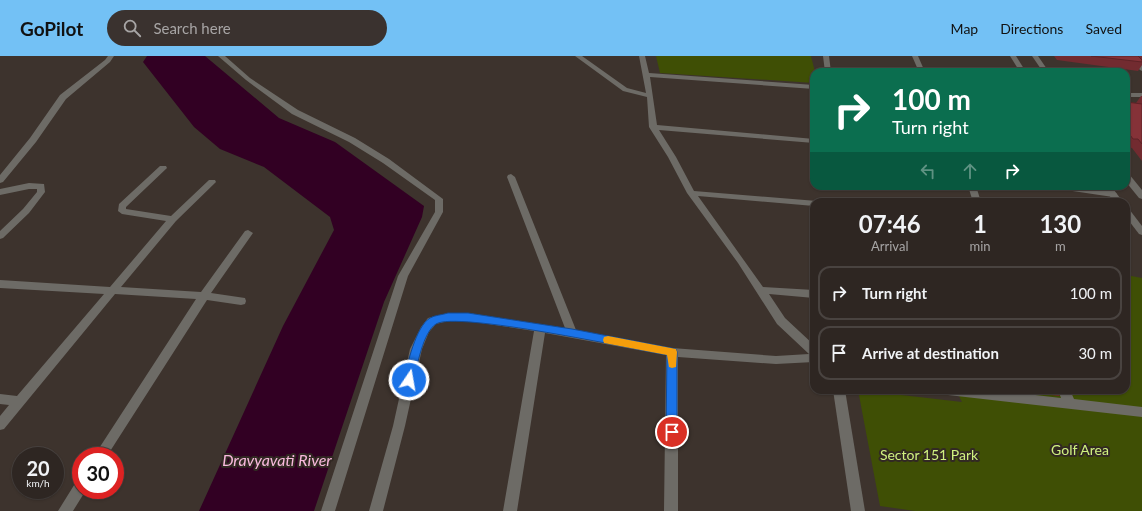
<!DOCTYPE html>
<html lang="en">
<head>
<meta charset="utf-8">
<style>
  :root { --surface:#2e2622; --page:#3a322f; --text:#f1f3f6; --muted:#a7a5a5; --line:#494340; --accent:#73c1f5 }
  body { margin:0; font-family:Lato,sans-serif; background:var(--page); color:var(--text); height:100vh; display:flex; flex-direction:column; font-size:15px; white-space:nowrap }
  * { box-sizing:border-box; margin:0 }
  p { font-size:13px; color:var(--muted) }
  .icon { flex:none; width:22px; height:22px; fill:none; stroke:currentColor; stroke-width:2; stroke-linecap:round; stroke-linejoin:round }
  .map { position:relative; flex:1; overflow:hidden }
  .details { position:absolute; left:810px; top:142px; width:320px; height:196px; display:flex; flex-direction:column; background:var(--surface); border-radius:12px; box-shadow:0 1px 3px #0004,0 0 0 1px var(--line) }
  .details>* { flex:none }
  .banner { position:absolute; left:810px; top:12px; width:320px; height:122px; border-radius:12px; box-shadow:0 1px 3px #0004,0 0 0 1px var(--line); background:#0b6e4f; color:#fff; overflow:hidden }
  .speed { position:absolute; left:12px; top:391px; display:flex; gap:8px; font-size:20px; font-weight:700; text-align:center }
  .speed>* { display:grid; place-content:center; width:52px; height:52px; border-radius:50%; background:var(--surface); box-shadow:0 1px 3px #0004,0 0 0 1px var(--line); line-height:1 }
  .speed small { font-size:10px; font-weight:400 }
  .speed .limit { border:6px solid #d22; background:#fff; color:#111 }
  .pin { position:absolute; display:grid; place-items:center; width:34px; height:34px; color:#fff; margin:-17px; border:2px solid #fff; border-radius:50%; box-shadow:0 1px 4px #0007 }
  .me { position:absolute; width:44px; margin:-22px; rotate:12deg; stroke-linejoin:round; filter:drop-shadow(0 0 3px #0008) }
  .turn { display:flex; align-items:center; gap:14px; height:84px; padding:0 16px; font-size:18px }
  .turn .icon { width:52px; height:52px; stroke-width:2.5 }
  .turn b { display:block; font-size:28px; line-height:34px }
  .lanes { display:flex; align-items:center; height:38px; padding:0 16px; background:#0003; justify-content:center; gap:20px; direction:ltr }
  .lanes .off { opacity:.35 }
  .eta { display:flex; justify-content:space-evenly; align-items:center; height:68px; text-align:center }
  .eta b { font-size:24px; font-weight:700; line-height:28px }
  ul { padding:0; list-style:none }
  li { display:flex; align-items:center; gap:12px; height:54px; margin:0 8px 6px; padding:0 8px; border:2px solid var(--line); border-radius:12px }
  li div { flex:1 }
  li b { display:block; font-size:15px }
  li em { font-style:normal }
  header { display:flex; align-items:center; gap:24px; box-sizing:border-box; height:56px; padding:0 20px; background:var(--accent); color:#111 }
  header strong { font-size:19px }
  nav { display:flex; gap:22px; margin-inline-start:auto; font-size:14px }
  .search { width:280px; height:36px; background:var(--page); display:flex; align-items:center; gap:10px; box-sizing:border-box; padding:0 14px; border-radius:22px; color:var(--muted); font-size:15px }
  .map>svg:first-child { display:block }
  .green { fill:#3f4f05 }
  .water { fill:#320023 }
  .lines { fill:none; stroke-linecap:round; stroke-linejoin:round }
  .minor { fill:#6d6b66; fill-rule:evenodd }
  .tertiary { fill:#6d6b66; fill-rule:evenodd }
  .wall { fill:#722b30 }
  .building { fill:#853238; stroke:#5d2327 }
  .route { fill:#1a73e8; stroke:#114b97 }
  .slow { fill:#f59e0b }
  .labels { text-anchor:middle; stroke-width:4; stroke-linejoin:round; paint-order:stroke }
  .near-park-label { font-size:14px; fill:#d0f180; stroke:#322923 }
  .near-water-label { font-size:16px; font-style:italic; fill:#f9b9dd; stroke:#322923 }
</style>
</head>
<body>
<header>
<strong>GoPilot</strong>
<div class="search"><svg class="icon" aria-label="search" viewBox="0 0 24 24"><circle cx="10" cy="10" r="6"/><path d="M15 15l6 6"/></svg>Search here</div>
<nav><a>Map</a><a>Directions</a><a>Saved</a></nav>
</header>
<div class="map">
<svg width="1142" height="455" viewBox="0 0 1142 455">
  <rect width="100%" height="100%" fill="#3d332d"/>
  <g class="green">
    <path d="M656 0H811L815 16 814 27 660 17Z"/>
    <path d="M1126 219 1142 222V455H915L880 450 858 334 962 346 956 334H1126Z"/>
  </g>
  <path class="water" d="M147 0H205L279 62 335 86 424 150 422 161 384 246 314 455H199L283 270 334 174 330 161 264 111 220 93 194 71 143 6Z"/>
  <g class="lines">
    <g class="minor">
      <path d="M108 0H114L110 6 66 43 36 86 3 126 0 127V119L30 82 60 39 105 4Z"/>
      <path d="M218 0H225L250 22 298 54 355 82 389 103 443 143V156L408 220 335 455H321L398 220 435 156V144L383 107 349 86 292 58 246 24Z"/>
      <path d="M575 0H582L627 32 646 37 639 0H645L649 17 814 29V33L650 21 657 69 814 83V87L659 74 676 101 694 135 817 145 814 146V150L698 140 763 231 814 234V242L769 238 785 262 814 289V306L776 308 678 301V455H664L666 299 545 277 517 455H503L534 275 468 265H448L436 268 429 276 422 293 405 370 383 455H369L393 370 410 293 421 271 428 262 448 257H468L565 272 507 121 508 119 511 118 515 121 576 274 672 292 776 300 809 298 777 268 738 207 687 137 668 101 649 71 647 41 623 35Z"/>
      <path d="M823 0H829L831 16H825Z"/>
      <path d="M912 0H918L925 16H919Z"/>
      <path d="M1128 0H1134L1142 9V15L1140 14Z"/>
      <path d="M160 110H166L167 112 126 151V153L171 160 209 124H215L216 126 176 165 121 231 201 236 245 175 248 174 253 177 211 237 245 242 246 245 245 248 241 249 207 244 107 400H94L196 243 115 238 4 373 0 374V360L9 349 0 348V338L17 340 104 238 0 232V224L110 231 166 165 122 158 118 155 119 148Z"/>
      <path d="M29 127 44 128 45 136 29 157 3 182 0 183V175L23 153 37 136V133H29L0 139V133Z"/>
      <path d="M968 130H976L981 146H973Z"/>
      <path d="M1055 130H1077L1113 135 1117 138 1113 141 1059 133Z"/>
      <path d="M833 334H845L865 455H851Z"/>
      <path d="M942 334H992L1061 342 1058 334H1070L1074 343 1142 351V361L948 339 944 337Z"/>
      <path d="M81 424V434H86L73 455H58L76 426Z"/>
    </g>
    <g class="tertiary">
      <path d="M1010 0H1016L1026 16H1020Z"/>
      <path d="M1032 0H1038L1049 16H1043Z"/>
      <rect x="1126" y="37" width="16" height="4"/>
      <path d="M1126 117 1129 118 1142 134V143L1139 142 1126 126Z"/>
      <path d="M1103 130H1111L1123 146H1114Z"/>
      <path d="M1126 152 1129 153 1142 170V179L1139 178 1126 161Z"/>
    </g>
  </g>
  <g class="wall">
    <path d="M1054 0H1142V9L1138 15 1057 4Z"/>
    <path d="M1141 40H1142V105L1132 92 1127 91 1126 90V46L1136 47Z"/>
    <path d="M1016 334H1065L1059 340 1017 335Z"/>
  </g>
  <g class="building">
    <path d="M1091 0H1138L1142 4V6Z"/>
    <path d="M1126 46 1142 48V88L1138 83H1133L1126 73Z"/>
  </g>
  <path class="route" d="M448 257H468L572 273 676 293 677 296V376L676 379 672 381 668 379 666 376 667 299C634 293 456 255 436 268 423 276 417 310 414 324L413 327 409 328 406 327 404 324C407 309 416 270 430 262 435 259 442 259 448 257Z"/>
  <path class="slow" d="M608 280 676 293 677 296 676 311 672 312 669 311 667 299 604 287 603 284 604 281Z"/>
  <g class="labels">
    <g class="near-park-label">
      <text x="1080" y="399">Golf Area</text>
      <text x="929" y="404">Sector 151 Park</text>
    </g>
    <g class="near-water-label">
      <text x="277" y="410">Dravyavati River</text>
    </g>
  </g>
</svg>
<div class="speed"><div>20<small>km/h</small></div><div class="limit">30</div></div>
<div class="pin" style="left:672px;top:376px;background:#d93025"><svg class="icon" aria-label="arrive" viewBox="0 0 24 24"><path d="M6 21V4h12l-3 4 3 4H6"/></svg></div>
<svg class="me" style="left:409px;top:324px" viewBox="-20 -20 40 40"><circle r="17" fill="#1a73e8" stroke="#fff" stroke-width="3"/><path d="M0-11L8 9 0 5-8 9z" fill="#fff"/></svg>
<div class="banner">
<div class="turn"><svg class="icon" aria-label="right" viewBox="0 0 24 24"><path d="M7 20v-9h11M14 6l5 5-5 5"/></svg><div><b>100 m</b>Turn right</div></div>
<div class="lanes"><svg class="icon off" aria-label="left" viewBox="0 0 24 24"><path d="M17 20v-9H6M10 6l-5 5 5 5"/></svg><svg class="icon off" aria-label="ahead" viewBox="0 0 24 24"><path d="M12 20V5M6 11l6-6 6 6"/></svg><svg class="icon" aria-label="right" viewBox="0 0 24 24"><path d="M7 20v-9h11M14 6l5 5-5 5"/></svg></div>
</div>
<section class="details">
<div class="eta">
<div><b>07:46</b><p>Arrival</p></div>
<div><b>1</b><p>min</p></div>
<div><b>130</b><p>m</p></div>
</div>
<ul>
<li><svg class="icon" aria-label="right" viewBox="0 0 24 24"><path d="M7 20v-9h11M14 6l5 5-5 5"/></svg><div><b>Turn right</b></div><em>100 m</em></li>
<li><svg class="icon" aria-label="arrive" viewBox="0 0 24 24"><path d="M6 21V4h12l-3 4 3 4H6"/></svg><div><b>Arrive at destination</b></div><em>30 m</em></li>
</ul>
</section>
</div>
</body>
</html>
